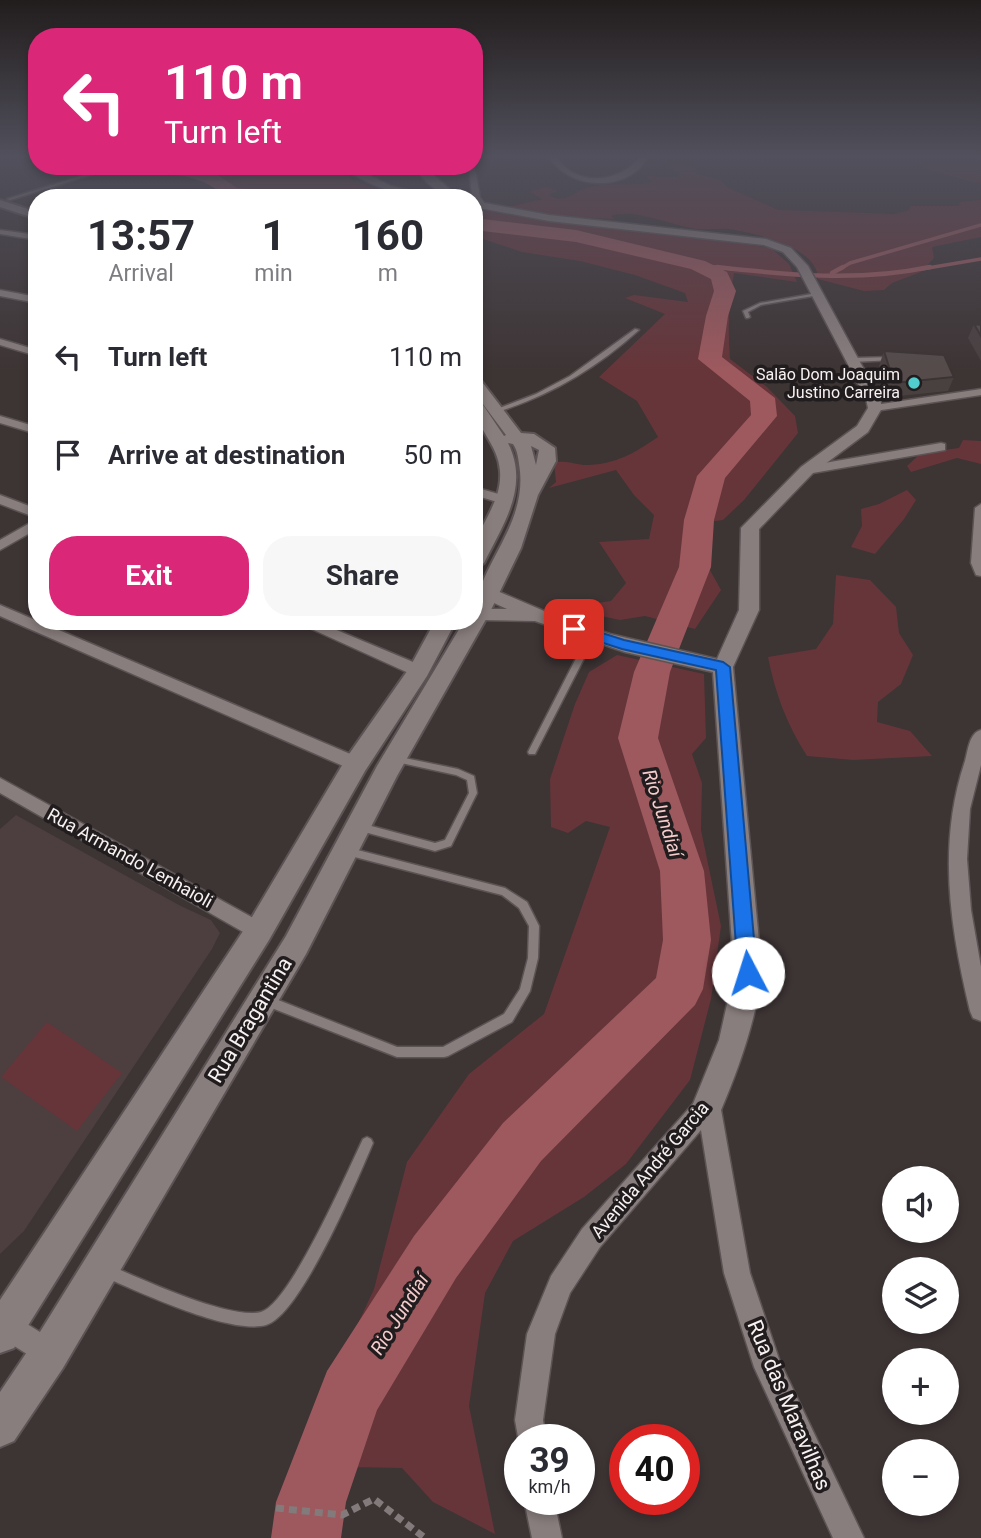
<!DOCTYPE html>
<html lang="en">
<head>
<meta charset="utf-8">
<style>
  :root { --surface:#fff; --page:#f7f7f7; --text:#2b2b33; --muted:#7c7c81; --accent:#db2777 }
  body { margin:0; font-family:Roboto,sans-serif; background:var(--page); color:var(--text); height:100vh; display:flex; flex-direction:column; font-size:26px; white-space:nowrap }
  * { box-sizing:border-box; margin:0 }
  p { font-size:23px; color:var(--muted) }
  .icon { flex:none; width:38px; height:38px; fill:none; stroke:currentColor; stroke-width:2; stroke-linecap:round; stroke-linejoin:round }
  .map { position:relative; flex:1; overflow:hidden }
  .panel { position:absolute; left:28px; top:189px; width:455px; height:441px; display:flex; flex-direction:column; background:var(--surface); border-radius:28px; box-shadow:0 4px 10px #0003 }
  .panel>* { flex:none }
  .hud { position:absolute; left:28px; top:28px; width:455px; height:147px; border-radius:28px; box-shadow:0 4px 10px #0003; background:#db2777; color:#fff; overflow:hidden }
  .buttons { position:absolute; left:882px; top:1166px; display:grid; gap:14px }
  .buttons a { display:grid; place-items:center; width:77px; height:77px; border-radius:50%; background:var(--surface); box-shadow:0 4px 10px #0003; font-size:35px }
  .speed { position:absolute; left:504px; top:1424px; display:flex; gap:14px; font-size:35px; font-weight:700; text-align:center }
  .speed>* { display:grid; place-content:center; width:91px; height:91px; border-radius:50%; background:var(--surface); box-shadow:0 4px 10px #0003; line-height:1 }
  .speed small { font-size:18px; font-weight:400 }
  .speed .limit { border:10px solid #d22; background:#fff; color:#111 }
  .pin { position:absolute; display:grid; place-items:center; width:60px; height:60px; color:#fff; margin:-30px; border-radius:14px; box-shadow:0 4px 10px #0006 }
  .me { position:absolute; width:77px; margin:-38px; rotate:355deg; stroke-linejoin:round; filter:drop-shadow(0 0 5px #0008) }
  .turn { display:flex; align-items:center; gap:24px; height:147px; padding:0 21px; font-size:32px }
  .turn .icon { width:91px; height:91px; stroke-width:2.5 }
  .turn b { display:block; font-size:49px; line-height:60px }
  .eta { display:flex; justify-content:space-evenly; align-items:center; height:119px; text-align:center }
  .eta b { font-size:42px; font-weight:700; line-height:49px }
  .cta { display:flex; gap:14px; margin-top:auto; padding:14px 21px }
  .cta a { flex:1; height:80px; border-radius:28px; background:var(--accent); color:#fff; font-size:28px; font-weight:700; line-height:80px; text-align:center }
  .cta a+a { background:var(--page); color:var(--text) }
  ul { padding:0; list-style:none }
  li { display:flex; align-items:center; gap:21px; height:98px; padding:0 21px }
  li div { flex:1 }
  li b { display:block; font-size:26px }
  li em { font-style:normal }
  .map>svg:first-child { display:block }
  .built { fill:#4d3e3f }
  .green { fill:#663539 }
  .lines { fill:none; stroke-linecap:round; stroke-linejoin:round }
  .stream-far1 { stroke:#9d595e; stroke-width:3.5 }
  .stream { stroke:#9d595e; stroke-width:4.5 }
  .river { fill:#9d595e; fill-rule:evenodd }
  .service-casing { stroke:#5b5354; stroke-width:3 }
  .minor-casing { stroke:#5b5354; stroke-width:3 }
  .tertiary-casing { stroke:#5b5354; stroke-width:3 }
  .secondary-casing { stroke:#5b5354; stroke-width:4 }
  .path { stroke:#837b7b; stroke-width:7; stroke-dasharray:8 5; stroke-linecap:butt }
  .service { fill:#897e7e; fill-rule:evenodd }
  .minor { fill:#897e7e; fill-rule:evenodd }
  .tertiary { fill:#897e7e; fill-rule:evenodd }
  .secondary { fill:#897e7e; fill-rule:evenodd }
  .wall { fill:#494040 }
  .building { fill:#554b4b; stroke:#3c3434; stroke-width:2 }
  .route { fill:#1a73e8; stroke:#114b97; stroke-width:2 }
  .poi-dot { fill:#52cdcd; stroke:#211c1d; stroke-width:2.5 }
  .labels { text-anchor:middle; stroke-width:7; stroke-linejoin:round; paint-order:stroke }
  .far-poi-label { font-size:16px; fill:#f8f1f2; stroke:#211c1d; text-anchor:end }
  .street-label { font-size:18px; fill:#f8f1f2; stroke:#211c1d }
  .water-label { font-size:19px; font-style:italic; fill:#f6cccd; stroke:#211c1d }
  .near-street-label { font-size:21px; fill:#f8f1f2; stroke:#211c1d }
</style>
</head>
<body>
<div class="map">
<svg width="981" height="1538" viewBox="0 0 981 1538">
  <rect width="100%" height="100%" fill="#3d3434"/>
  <path class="built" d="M16 815 179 905 211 920 220 933 212 949 24 1231 0 1254V829Z"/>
  <g class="green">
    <path d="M891 155H981V184L936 172Z"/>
    <path d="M679 163 693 165 697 174 720 180 727 187 778 210 894 214 908 211 911 206H959L960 202 981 200V237L932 247 934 258 921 272 892 283 884 290 864 291 818 279C818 247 755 233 729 229 717 228 704 231 691 228 669 224 632 208 611 216L614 219 556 216 503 208 543 199 529 192 546 187 557 191 549 195C566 206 574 190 590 187 611 182 632 187 653 182L647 178 648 176 677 177 680 173 663 164Z"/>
    <path d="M145 166H332C355 186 383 190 412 196L334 198 256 192 237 190 211 175 192 170Z"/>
    <path d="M474 209 538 220 698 237 771 248 789 264 797 282 734 273C728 302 728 329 730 359L767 387 795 416 798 433 744 500 723 520 685 525 721 590 695 629 645 616 620 620 591 614V604L611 601 626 583 599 542 649 539 654 515 634 495 616 470 549 488 556 482 554 463C566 459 575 465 587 465 617 464 634 453 658 437L637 401 599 377 665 314 625 298 634 295 688 302 685 293 635 275 580 261 522 252 474 236Z"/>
    <path d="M963 440 981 441V464L957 458 911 472 907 466 921 453 959 448Z"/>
    <path d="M907 490 916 500 904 519 875 554 851 547 862 526 861 509 879 504Z"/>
    <path d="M836 575 870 580 896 607 899 633 913 655 901 684 878 702 877 722 910 731 932 756 853 760 807 756C787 725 775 693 768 657L816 649 833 624Z"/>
    <path d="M617 655 704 674 706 738 692 754 702 783 701 830 721 926 711 999 690 1080 626 1164 584 1197 513 1241 485 1293 469 1406 495 1534 433 1502 402 1468 292 1466 374 1289 407 1162 469 1074 544 1014 610 827 586 821 568 833 551 827 550 779 575 704 589 672Z"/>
    <path d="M47 1022 122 1073 77 1131 1 1077Z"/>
  </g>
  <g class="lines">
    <g class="stream-far1">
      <path d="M156 170 190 166"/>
      <path d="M698 265 733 269"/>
      <path d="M840 269 850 263 981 225"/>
      <path d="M922 269 981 259"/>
    </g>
    <g class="stream">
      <path d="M717 267C788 275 859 282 930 267"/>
      <path d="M832 273 843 267"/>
    </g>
    <g class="river">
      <path d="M116 166H188L216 174 237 188 303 193 312 198H231L204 182 185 176 124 171Z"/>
      <path d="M474 218 576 230 705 261 727 272 736 291 728 316 722 357 775 398 777 416 725 478 714 520 711 567 670 672 658 738 704 871 711 940 703 989 695 1005 541 1161 456 1278 377 1410 346 1502 341 1538H271L276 1502 327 1371 414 1236 503 1123 656 978 663 940 660 871 618 738 634 672 679 567 684 520 697 476 751 415 750 401 698 359 706 316 714 291 711 279 691 269 576 242 474 230Z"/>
    </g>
    <g class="service-casing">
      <g id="service">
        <path d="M110 167 113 168 10 200 7 199Z"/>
        <path d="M817 293 819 294V295L761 305 748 312 750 317 748 318H746L743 311 760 303Z"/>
        <path d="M635 329 639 330C598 367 550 396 497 412L494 410 536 394 570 376Z"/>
        <path d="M892 357 895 359 894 360 852 362 849 360 852 358Z"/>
        <path d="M592 632 596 635 536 752 535 754H529L528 752 588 635Z"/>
        <path d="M395 756 458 769 474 776 477 793 451 846 435 851 357 830 355 827 357 824 360 823 435 843 445 840 469 793 467 780 456 775 392 761 391 759Z"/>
        <path d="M346 847 505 888 527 902 539 926 538 958 530 991 512 1022 448 1056 444 1057H397L264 1005 263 1001 264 997 268 996 397 1047H443L504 1014 520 989 528 958 529 926 519 908 502 895 343 854 341 851 343 848Z"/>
        <path d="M367 1137 371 1139 373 1143C358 1178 301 1315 266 1325 230 1335 140 1292 104 1277L102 1272 104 1267 109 1265C141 1279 230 1320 261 1312 290 1304 348 1170 363 1139Z"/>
      </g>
    </g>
    <g class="minor-casing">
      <g id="minor">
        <path d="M548 155H555C574 188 621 184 642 155H649C645 161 641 168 635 172 608 192 564 184 548 155Z"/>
        <path d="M474 164 480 197 487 207 483 209 472 197 469 166Z"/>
        <path d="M343 166H351L391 186 441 198C407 198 369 189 343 166Z"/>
        <path d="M0 230 37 235V240L0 234Z"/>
        <path d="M0 290 37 297V303L0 296Z"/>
        <path d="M0 339 37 350V356L0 345Z"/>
        <path d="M981 389V395L875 411 869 408 875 405Z"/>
        <path d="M0 416 37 427V434L0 423Z"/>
        <path d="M474 419 492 424 494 426 488 429 474 426Z"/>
        <path d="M941 443 945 444V450L807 474 801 470 807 466Z"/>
        <path d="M474 487 509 497 510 500 504 504 474 495Z"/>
        <path d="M0 495 37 509V518L0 504Z"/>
        <path d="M981 504V576L976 575 971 563 975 508Z"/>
        <path d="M37 519V529L0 550V540Z"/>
        <path d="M0 605 362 759 365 764 362 769H350L0 616Z"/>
        <path d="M294 621H315L425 667 427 671 425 675H413Z"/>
        <path d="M981 730V765L970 809 967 859 971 910 981 967V1021L973 1018 970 1011C950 928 937 844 965 761 968 751 969 733 981 730Z"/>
        <path d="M0 778 266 925 269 931 266 937 259 940 252 937 0 793Z"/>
        <path d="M708 1092 716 1096 720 1104 750 1273 780 1362 864 1538H833L754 1367 724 1273 701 1130 600 1247 570 1293 555 1334 543 1420 546 1440H520V1448L515 1420 527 1334 551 1276 582 1229 700 1096Z"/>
        <path d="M0 1307 59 1344 63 1354 59 1364 49 1368 0 1337Z"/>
        <path d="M524 1500H554L562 1538H532Z"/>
      </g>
    </g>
    <g class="tertiary-casing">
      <g id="tertiary">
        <path d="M414 166H423L460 198C442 198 423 182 414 166Z"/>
        <path d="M474 201 549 215 766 239 791 248 808 266 880 399 882 408 868 432 813 473 759 529V610L733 667 762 973C755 1023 739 1068 719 1115L708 1119 697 1115 693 1104 719 1040 734 973 713 672 625 652 535 621 479 620 474 619V609H507L481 597 479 593 481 589 488 587 551 614 610 634 717 659 739 610 741 528 801 467 857 426 868 408 866 399 797 267 783 252 764 245 549 221 474 207Z"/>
      </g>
    </g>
    <g class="secondary-casing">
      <g id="secondary">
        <path d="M0 200 37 212V219L0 207Z"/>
        <path d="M474 377 479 378 521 433 534 434 555 448 556 461 538 495 521 548 489 614 397 776 306 954 63 1368 14 1441 0 1447V1392L35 1340 286 936 377 766 464 621H474C474 566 530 527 519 464 518 456 517 450 513 444L508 443C530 487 503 524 484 563L474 569C474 561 472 550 475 542 485 518 502 498 500 471 498 442 474 429 474 400L481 402 504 436 506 435 474 392ZM531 446 539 450 536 465Z"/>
        <path d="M435 621H456L427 676 365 771 269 940 14 1348 0 1353V1300L249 922 347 757 410 667Z"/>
      </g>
    </g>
    <path class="path" d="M276 1508 342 1515 374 1499 425 1538"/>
    <use href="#service" class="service"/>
    <use href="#minor" class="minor"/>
    <use href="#tertiary" class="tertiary"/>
    <use href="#secondary" class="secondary"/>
  </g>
  <g class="wall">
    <path d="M974 324 981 325V361L968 338Z"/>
    <path d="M884 351 954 377 948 391 889 397 879 366Z"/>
  </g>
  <g class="building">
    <path d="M974 324 981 325V336Z"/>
    <path d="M884 351 944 355 954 377 894 383Z"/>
  </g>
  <linearGradient id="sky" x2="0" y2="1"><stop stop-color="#221d1d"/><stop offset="0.42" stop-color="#51505c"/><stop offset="1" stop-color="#51505c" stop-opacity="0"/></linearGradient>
  <rect width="981" height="371" fill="url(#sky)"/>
  <path class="route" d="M574 624 624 640 723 662 730 667 757 973 754 979 748 982 741 979 738 973 716 670 622 649 569 632V626Z"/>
  <circle class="poi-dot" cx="914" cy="383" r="7"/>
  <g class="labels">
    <g class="far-poi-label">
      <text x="900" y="380">Salão Dom Joaquim<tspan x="900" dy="18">Justino Carreira</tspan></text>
    </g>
    <g class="street-label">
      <text transform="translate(130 858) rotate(29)" y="6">Rua Armando Lenhaioli</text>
      <text transform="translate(650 1170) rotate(-50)" y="6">Avenida André Garcia</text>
    </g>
    <g class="water-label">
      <text transform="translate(663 813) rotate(72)" y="7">Rio Jundiaí</text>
      <text transform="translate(399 1314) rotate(-58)" y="7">Rio Jundiaí</text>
    </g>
    <g class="near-street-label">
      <text transform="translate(250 1020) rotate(-59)" y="7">Rua Bragantina</text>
      <text transform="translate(789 1405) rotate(67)" y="7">Rua das Maravilhas</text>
    </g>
  </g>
</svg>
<div class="buttons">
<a><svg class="icon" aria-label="sound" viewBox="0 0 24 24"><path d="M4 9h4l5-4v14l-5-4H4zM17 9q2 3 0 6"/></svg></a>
<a><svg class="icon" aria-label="layers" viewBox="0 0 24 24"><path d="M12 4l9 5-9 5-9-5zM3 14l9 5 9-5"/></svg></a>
<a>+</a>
<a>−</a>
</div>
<div class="speed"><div>39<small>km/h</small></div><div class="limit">40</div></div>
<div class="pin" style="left:574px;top:629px;background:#d93025"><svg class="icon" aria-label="arrive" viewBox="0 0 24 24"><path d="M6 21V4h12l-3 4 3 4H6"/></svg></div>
<svg class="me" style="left:748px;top:973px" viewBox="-20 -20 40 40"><circle r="19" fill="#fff"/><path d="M0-13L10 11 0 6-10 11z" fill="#1a73e8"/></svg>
<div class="hud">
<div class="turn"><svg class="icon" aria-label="left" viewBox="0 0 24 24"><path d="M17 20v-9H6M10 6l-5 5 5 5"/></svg><div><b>110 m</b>Turn left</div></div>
</div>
<section class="panel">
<div class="eta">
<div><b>13:57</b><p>Arrival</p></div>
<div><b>1</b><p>min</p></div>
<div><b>160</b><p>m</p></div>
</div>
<ul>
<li><svg class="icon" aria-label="left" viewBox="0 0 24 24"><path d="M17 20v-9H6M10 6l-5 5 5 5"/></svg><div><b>Turn left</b></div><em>110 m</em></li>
<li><svg class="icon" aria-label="arrive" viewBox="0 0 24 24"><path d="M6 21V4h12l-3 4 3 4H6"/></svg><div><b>Arrive at destination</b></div><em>50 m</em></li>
</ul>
<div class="cta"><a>Exit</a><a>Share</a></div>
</section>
</div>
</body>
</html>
